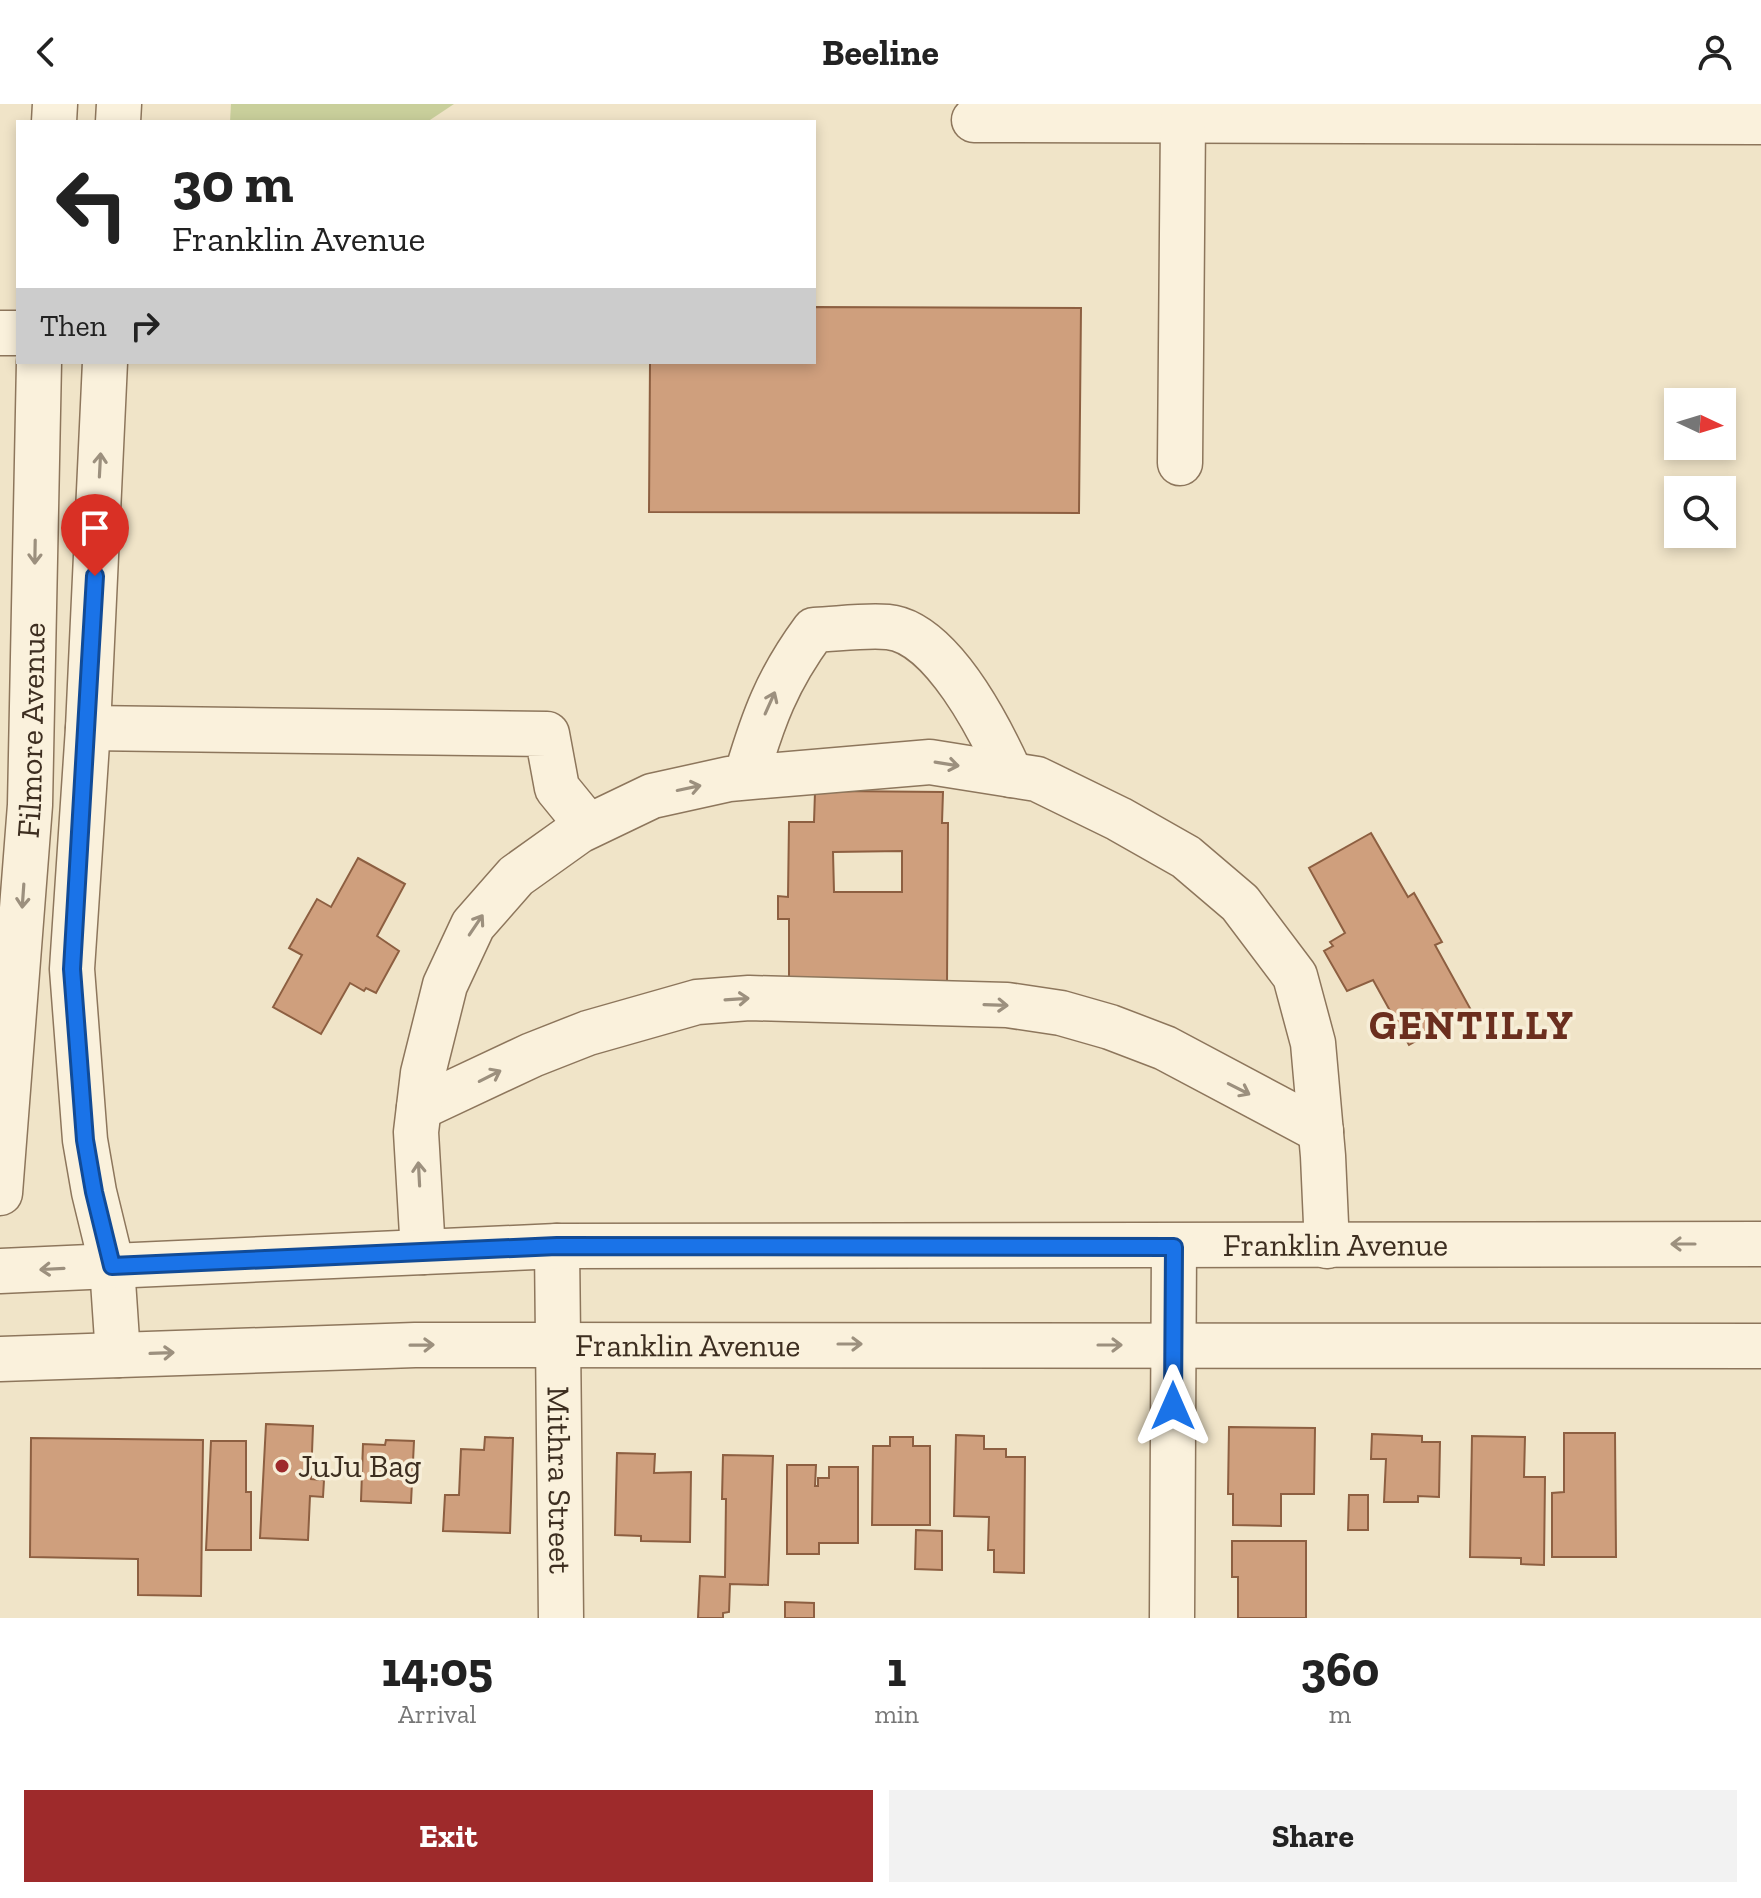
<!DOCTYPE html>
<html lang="en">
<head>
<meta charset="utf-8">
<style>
  :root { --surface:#fff; --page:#f2f2f2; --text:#222; --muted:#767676; --accent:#9e2a2b }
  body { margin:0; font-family:"Zilla Slab",serif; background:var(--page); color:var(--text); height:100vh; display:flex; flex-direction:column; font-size:30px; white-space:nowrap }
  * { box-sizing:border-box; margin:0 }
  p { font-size:26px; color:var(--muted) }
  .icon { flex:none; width:44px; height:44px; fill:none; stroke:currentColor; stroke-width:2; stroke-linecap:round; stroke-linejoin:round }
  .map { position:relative; height:1514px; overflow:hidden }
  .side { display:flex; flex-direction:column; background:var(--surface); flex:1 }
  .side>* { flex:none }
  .hud { position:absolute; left:16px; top:16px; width:800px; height:244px; border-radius:0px; box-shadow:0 4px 12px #0003; background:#fff; color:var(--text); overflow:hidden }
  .needle { width:52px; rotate:94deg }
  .controls { position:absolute; left:1664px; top:284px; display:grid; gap:16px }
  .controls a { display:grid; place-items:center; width:72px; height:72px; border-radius:0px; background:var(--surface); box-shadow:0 4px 12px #0003; font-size:40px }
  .pin { position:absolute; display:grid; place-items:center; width:68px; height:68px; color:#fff; margin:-82px -34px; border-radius:50% 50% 50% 0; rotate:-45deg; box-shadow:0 0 8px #0007 }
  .pin .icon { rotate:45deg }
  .me { position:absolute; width:88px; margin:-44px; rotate:0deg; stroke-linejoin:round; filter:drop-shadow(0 0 6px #0008) }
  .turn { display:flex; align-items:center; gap:28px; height:168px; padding:0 24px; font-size:36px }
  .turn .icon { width:104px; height:104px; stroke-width:2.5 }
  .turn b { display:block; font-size:56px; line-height:68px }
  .then { display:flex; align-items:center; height:76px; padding:0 24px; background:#0003; gap:16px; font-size:30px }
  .eta { display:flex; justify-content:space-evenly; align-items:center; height:136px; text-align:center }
  .eta b { font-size:48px; font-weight:800; line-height:56px }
  .action { display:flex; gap:16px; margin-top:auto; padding:16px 24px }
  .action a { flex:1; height:92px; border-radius:0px; background:var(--accent); color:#fff; font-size:32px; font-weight:800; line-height:92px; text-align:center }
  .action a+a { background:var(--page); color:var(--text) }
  header { display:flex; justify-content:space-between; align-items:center; height:104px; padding:0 24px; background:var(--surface); font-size:36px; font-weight:800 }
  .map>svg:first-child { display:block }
  .green { fill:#c9cf9b }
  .building { fill:#cf9f7d; stroke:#8d5f41; stroke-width:2; fill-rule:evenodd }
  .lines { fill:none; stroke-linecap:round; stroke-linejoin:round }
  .minor-casing { stroke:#8d765c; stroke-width:47 }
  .minor { stroke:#faf1dc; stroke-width:44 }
  .oneway { stroke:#9c907e }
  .route-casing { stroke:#114b97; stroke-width:20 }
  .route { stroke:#1a73e8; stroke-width:14 }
  .poi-dot { fill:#9e2a2b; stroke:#f7eed8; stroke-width:3 }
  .labels { text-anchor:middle; stroke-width:7; stroke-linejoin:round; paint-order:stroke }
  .street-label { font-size:32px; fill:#3d2e20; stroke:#f7eed8 }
  .poi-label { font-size:32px; fill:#3d2e20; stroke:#f7eed8; text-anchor:start }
  .district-label { font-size:40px; font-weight:bold; letter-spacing:2px; fill:#6b2e1e; stroke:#f7eed8 }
</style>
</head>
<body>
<header><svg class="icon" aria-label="back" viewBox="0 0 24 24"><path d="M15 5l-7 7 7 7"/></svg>Beeline<svg class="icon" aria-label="person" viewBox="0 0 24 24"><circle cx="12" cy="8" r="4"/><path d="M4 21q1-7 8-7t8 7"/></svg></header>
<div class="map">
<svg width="1761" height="1514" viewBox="0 0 1761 1514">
  <rect width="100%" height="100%" fill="#f0e4c8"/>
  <path class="green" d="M231 0H454L427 18H230Z"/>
  <g class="building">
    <path d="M814 203 1081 204 1079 409 649 408 650 258H814Z"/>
    <path d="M835 687 943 688 942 719H948L947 882 789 880V815H778V792L788 793 789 718H814L815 688ZM902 747V788H834L833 748Z"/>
    <path d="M1371 729 1408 793 1414 789 1442 838 1435 841 1471 906 1409 941 1373 876 1347 887 1324 847 1333 842 1330 838 1345 829 1309 764Z"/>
    <path d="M358 754 405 780 377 832 399 847 376 889 366 884 364 887 350 879 321 930 273 903 302 851 289 844 317 795 331 803Z"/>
    <path d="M266 1320 313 1322 311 1375 324 1376 323 1393 310 1392 308 1436 260 1434Z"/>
    <path d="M1229 1323 1315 1324 1314 1390H1281V1422L1233 1421V1390H1228Z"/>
    <path d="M1564 1329H1615L1616 1453H1552V1389L1564 1388Z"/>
    <path d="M1372 1330 1422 1332V1338H1440L1439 1393 1418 1392V1398H1384L1386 1355H1371Z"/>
    <path d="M956 1331 984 1332V1345H1006V1353H1025L1024 1469 994 1468V1446H988L989 1413 954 1412Z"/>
    <path d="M1472 1332 1525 1333 1524 1373H1545L1544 1461 1521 1460V1454L1470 1453Z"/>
    <path d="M485 1333 513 1334 510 1429 443 1427 445 1391H459L461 1345 484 1346Z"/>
    <path d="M890 1333H913V1342H930V1421H872L873 1342H890Z"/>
    <path d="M31 1334 203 1336 201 1492 138 1491V1455L30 1453Z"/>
    <path d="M386 1336 414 1337 411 1399 361 1397 363 1340 385 1341Z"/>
    <path d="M211 1337H246V1388H251V1446H206Z"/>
    <path d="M617 1349 655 1350 654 1369 691 1368 690 1438 641 1437V1432L615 1431Z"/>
    <path d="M723 1351 773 1352 768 1481 730 1480 729 1508 723 1509V1514H698L700 1472 725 1473 726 1395H722Z"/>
    <path d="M787 1361H816L815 1382H818V1374H829V1363H858V1439H819V1450H787Z"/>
    <path d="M1349 1391H1368V1426H1348Z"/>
    <path d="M916 1426 942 1427V1466L915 1465Z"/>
    <path d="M1232 1437H1306V1514H1238V1473H1232Z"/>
    <path d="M785 1498 814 1499V1514H785Z"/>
  </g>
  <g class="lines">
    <g class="minor-casing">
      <g id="minor">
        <path d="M974 16 1761 18"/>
        <path d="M54 18 55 0"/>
        <path d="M118 18 119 0"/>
        <path d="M0 229H18"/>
        <path d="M105 258 88 624 72 865 85 1036 94 1088 112 1162 118 1251"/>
        <path d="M1180 359 1183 16"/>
        <path d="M88 624 547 630 557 684 588 722"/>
        <path d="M746 673C763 615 777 576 814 526 838 525 864 521 888 523 942 528 991 627 1011 671"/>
        <path d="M419 1004 532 951 588 929 697 898 749 894 1007 901 1061 909 1110 923 1165 944 1321 1027"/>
        <path id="s1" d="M0 1089 30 701 39 258"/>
        <path id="s2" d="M557 1142 561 1514"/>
        <path d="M423 1148 416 1028 423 969 445 881 473 821 516 772 579 727 652 692 729 675 930 658 1037 675 1119 715 1186 753 1240 799 1295 872 1313 939 1323 1052 1327 1142"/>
        <path id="s3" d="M0 1167 557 1142 1761 1140"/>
        <path id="s4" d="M0 1255 415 1241 1761 1242"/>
        <path d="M1172 1514 1174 1143"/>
      </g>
    </g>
    <use href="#minor" class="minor"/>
  </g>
  <defs><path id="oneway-shaft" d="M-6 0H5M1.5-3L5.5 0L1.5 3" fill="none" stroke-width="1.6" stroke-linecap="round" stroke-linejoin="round" transform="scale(2)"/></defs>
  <g class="oneway">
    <use href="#oneway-shaft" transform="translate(100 361) rotate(-87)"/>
    <use href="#oneway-shaft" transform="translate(35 448) rotate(91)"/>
    <use href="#oneway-shaft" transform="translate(770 599) rotate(-66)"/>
    <use href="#oneway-shaft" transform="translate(947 660) rotate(9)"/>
    <use href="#oneway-shaft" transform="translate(689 684) rotate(-12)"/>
    <use href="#oneway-shaft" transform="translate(23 792) rotate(94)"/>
    <use href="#oneway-shaft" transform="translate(476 821) rotate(-56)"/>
    <use href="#oneway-shaft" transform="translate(737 895) rotate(-4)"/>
    <use href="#oneway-shaft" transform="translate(996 901) rotate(2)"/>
    <use href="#oneway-shaft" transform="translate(490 972) rotate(-27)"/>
    <use href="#oneway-shaft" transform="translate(1239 985) rotate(27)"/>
    <use href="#oneway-shaft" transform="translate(419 1070) rotate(-93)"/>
    <use href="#oneway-shaft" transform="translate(1683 1140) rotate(180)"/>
    <use href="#oneway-shaft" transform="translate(52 1165) rotate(177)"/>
    <use href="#oneway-shaft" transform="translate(850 1240)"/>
    <use href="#oneway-shaft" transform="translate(422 1241) rotate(-1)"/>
    <use href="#oneway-shaft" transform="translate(1110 1241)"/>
    <use href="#oneway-shaft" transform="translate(162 1249) rotate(-2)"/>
  </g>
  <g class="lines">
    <g class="route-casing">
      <path id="route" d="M95 472 72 865 85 1036 94 1088 112 1162 557 1142 1174 1143 1173 1302"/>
    </g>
    <use href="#route" class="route"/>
  </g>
  <circle class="poi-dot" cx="282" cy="1362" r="8"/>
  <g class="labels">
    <g class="street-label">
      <text dy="11" stroke="none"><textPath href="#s1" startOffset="464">Filmore Avenue</textPath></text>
      <text dy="11" stroke="none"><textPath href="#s3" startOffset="1336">Franklin Avenue</textPath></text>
      <text dy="11" stroke="none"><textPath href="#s4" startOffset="688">Franklin Avenue</textPath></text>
      <text dy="11" stroke="none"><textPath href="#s2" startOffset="234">Mithra Street</textPath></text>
    </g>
    <g class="poi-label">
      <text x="298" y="1373">JuJu Bag</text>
    </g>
    <g class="district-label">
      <text x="1472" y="935">GENTILLY</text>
    </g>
  </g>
</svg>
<div class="controls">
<a><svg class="needle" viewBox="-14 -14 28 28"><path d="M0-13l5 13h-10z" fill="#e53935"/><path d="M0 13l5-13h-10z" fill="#767676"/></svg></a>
<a><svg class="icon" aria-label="search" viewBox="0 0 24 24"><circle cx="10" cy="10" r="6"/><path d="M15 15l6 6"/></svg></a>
</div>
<div class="pin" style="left:95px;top:472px;background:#d93025"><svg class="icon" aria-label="arrive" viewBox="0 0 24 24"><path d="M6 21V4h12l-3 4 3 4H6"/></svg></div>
<svg class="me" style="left:1173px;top:1302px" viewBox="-20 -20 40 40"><path d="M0-17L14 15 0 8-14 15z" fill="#1a73e8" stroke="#fff" stroke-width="4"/></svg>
<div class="hud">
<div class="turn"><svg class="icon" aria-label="left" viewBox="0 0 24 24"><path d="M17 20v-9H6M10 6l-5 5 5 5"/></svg><div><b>30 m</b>Franklin Avenue</div></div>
<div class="then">Then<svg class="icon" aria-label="right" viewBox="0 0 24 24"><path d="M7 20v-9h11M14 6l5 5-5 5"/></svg></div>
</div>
</div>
<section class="side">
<div class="eta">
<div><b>14:05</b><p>Arrival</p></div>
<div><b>1</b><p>min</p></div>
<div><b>360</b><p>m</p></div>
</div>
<div class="action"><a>Exit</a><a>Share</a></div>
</section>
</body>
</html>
